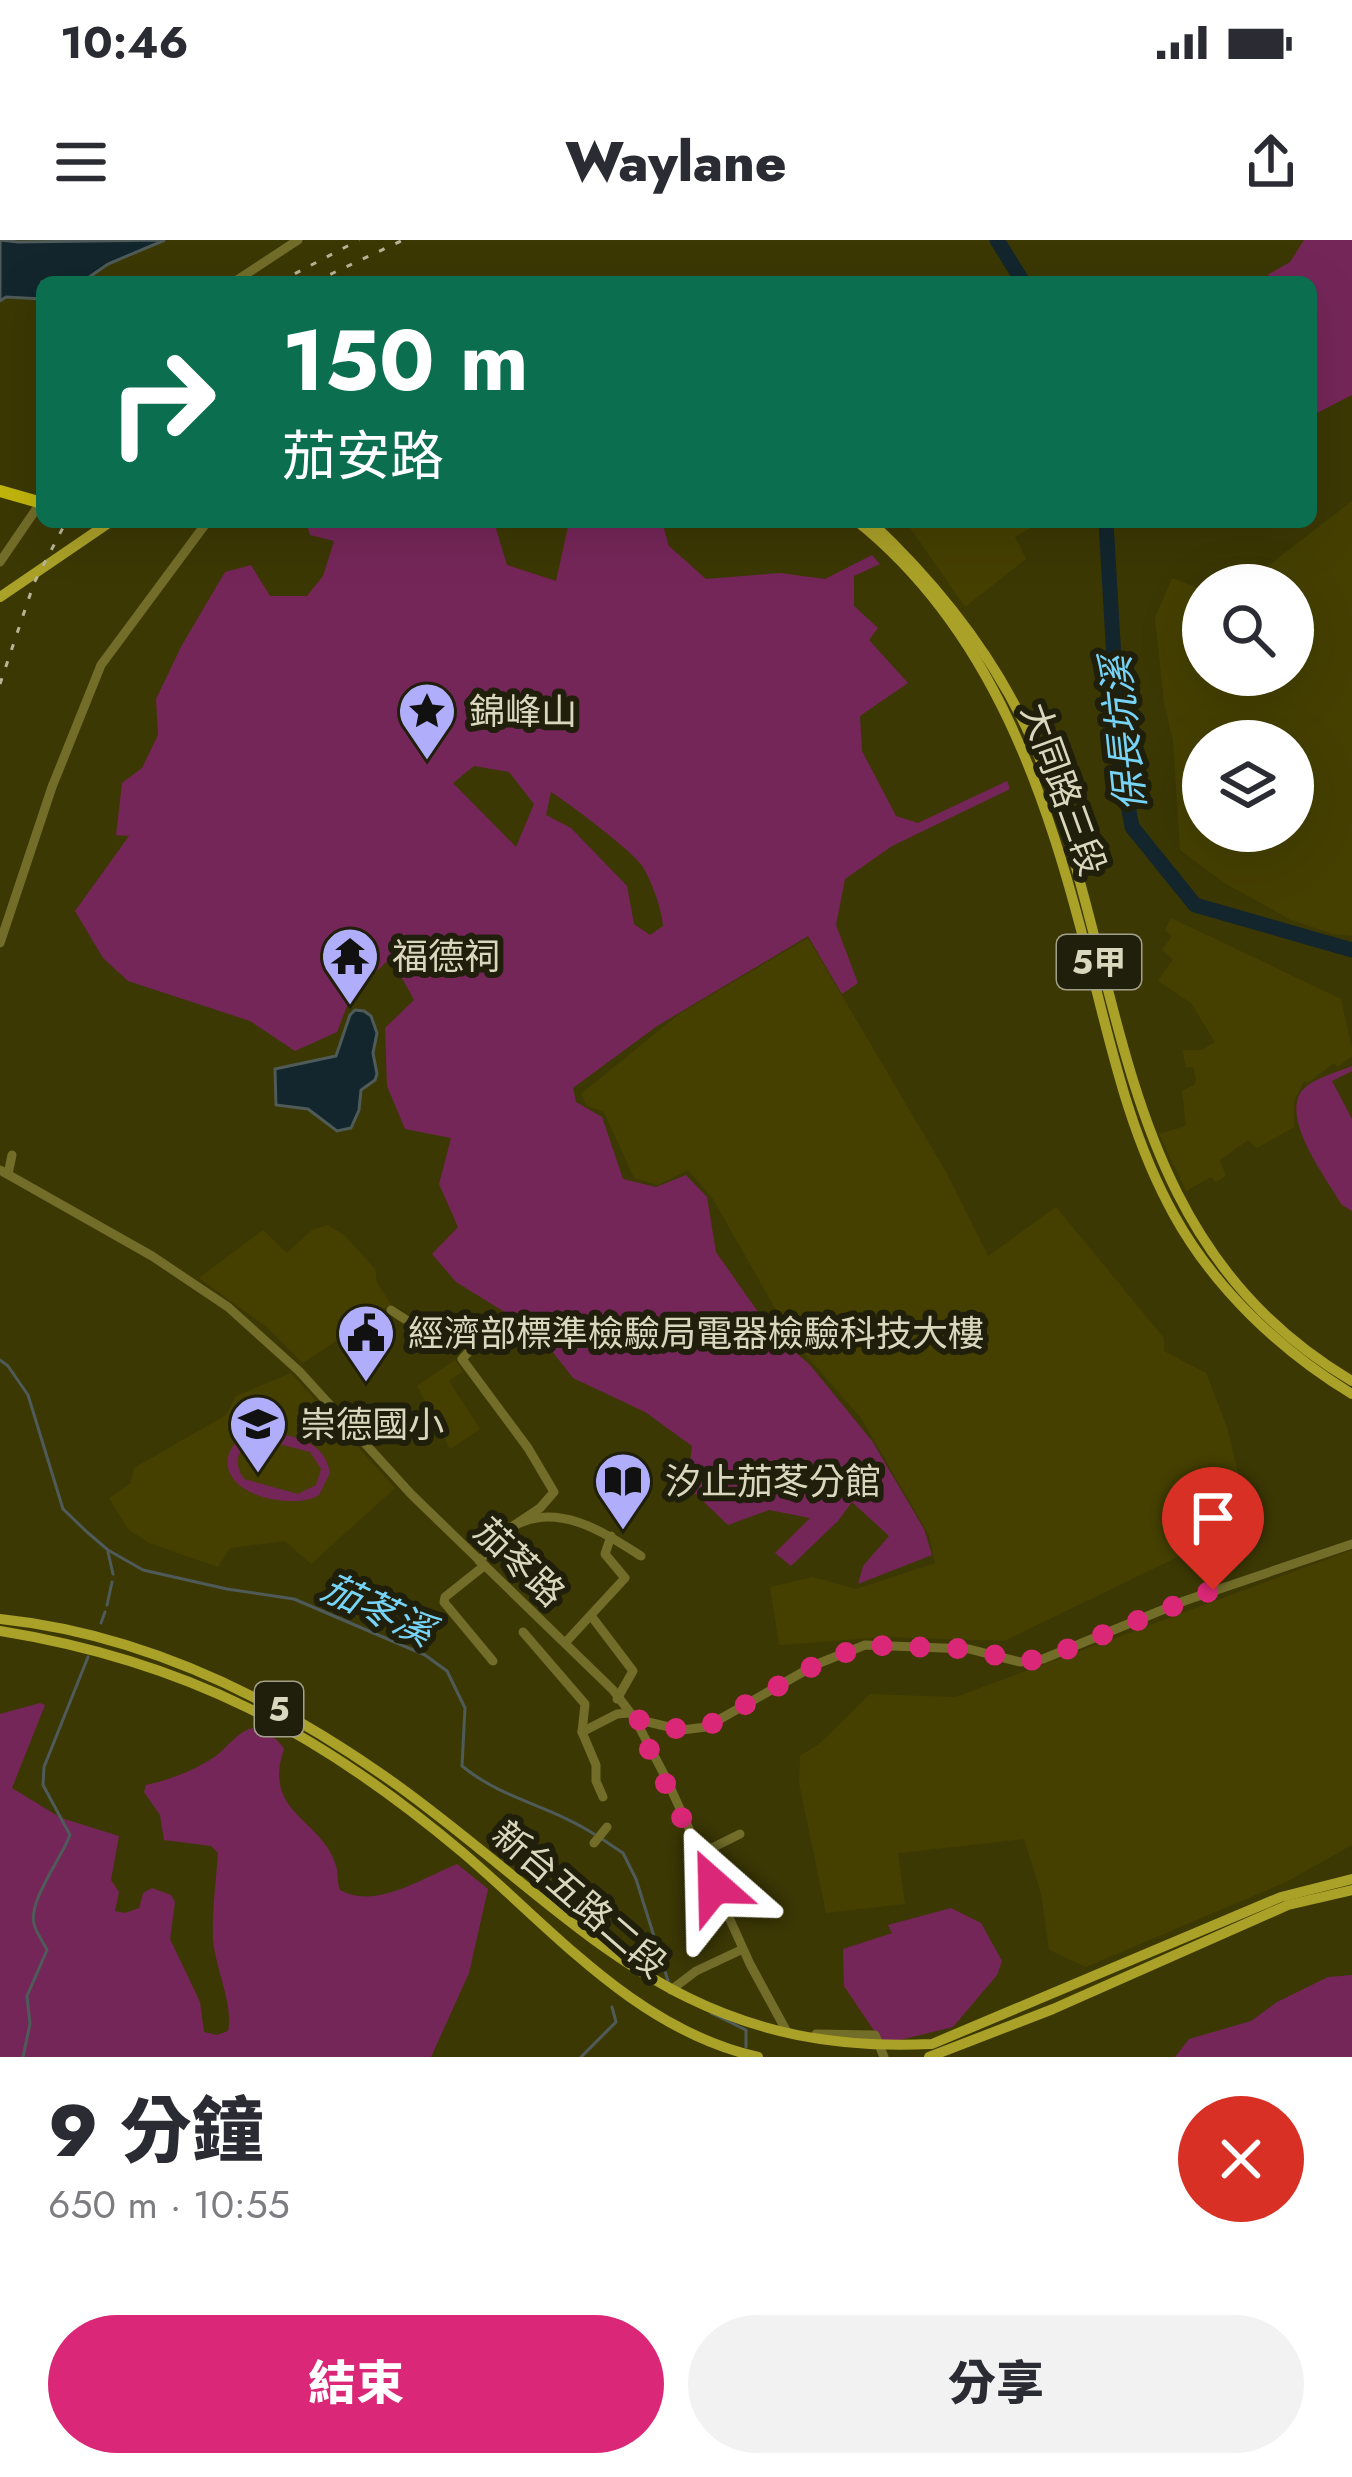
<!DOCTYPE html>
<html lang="zh-TW">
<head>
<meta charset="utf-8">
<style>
  :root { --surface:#fff; --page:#f2f2f3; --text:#2b2b33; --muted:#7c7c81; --accent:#db2777 }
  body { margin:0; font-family:Jost,"Noto Sans TC",sans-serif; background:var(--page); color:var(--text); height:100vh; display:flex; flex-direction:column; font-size:45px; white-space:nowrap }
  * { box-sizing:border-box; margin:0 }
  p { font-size:39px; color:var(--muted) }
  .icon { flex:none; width:66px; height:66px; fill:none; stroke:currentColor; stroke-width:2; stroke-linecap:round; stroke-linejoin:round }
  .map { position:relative; height:1817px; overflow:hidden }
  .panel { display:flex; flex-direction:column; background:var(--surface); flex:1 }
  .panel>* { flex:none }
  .hud { position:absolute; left:36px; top:36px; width:1281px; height:252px; border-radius:18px; box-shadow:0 12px 48px #0002; background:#0b6e4f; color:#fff; overflow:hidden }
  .buttons { position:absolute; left:1182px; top:324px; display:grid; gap:24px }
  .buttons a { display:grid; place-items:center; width:132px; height:132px; border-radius:50%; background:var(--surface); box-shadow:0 12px 48px #0002; font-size:60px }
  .pin { position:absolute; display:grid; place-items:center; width:102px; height:102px; color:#fff; margin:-123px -51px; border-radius:50% 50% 50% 0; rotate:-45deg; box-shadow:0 0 12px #0007 }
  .pin .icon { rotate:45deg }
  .me { position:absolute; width:132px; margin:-66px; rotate:335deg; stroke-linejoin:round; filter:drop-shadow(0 0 9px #0008) }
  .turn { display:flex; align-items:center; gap:42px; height:252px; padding:0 48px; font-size:54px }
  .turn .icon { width:156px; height:156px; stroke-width:2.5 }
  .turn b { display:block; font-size:84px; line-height:102px }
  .round { display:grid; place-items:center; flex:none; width:126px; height:126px; border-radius:63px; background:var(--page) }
  .summary { display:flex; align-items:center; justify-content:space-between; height:204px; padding:0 48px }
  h1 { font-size:72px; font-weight:800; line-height:90px }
  .primary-button { display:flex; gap:24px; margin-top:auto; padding:24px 48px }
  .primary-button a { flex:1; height:138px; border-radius:72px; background:var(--accent); color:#fff; font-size:48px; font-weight:800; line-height:138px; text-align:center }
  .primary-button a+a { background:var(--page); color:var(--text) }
  .status { display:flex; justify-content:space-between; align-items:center; height:84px; padding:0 60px; background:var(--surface); direction:ltr }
  .status svg { height:33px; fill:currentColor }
  header { display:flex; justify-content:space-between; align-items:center; height:156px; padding:0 48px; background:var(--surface); font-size:54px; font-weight:800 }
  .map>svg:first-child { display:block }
  .built { fill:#454000; fill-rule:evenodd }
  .green { fill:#752659; fill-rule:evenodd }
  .water { fill:#13262d; stroke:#4e5b58; stroke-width:3 }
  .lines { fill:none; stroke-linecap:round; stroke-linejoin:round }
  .stream { stroke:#4e5b58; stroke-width:3 }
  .river { stroke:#13262d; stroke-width:15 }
  .minor { stroke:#726d29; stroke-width:9 }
  .major { stroke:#aaa128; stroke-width:10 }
  .rail { stroke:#b8b597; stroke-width:3; stroke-dasharray:6 12; stroke-linecap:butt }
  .highway-bridge { stroke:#c1b50d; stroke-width:12 }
  .route { stroke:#db2777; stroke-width:21; stroke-dasharray:0 37.8 }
  .labels { text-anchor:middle; stroke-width:12; stroke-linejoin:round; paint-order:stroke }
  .shield { fill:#201f0b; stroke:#a2a088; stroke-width:3 }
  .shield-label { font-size:33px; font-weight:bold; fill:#d9d7be }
  .poi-label { font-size:36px; fill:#d9d7be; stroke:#201f0b; text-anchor:start }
  .street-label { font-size:36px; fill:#d9d7be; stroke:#201f0b }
  .water-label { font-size:39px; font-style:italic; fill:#77d4f7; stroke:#201f0b }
</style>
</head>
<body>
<div class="status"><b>10:46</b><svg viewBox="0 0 49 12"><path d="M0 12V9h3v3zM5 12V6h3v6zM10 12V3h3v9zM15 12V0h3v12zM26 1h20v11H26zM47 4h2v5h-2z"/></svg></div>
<header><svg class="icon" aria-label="menu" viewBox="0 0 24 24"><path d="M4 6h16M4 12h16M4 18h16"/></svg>Waylane<svg class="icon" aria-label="share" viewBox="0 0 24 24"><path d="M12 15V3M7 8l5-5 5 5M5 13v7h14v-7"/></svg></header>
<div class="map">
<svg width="1352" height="1817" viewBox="0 0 1352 1817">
  <rect width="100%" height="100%" fill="#3c3804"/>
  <g class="built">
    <path d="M1352 261V696L1333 694 1291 680 1223 642 1180 610 1173 501 1164 463 1155 378 1172 338 1203 350V435H1293V345H1243ZM1203 501H1293V591H1203Z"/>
    <path d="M906 282H1041L1015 297 1026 319 965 367Z"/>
    <path d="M1171 678 1341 759 1352 809V816L1338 827 1334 823 1308 843 1304 841 1294 861V887L1257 908 1248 900 1220 920 1226 936 1216 942 1211 937 1186 951 1159 894 1186 886 1182 851 1195 844 1196 838 1193 827H1186L1182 810H1202L1215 802 1191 763 1158 741 1173 719 1162 710 1172 696 1165 690Z"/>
    <path d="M808 698 946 932 988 1016 1056 967 1164 1098V1111L1206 1133 1227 1187 1250 1282 1004 1401 886 1397 779 1405 770 1347 813 1337 856 1349 935 1323 929 1295 861 1178 793 1100 713 959 688 930 658 945 634 938 604 872 587 866 581 854 679 774Z"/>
    <path d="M328 985 344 995 375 1029 377 1043 391 1064 303 1123 268 1088 199 1038 263 990 287 1013 312 990Z"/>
    <path d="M455 1120 463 1131 449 1141 480 1189 450 1209 417 1146Z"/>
    <path d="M291 1133 395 1248 311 1324 285 1301 230 1308 218 1327 149 1303 128 1289 109 1258 131 1243 134 1228 226 1175 236 1156Z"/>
    <path d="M1352 1310V1605L1286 1642 1086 1727 1049 1710 1041 1653 1024 1599 898 1613 905 1664 826 1673 799 1543 800 1516 819 1504 870 1454 956 1457Z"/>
  </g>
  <g class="green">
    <path d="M1304 0H1352V155L1311 176V42H1264L1269 34 1290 22Z"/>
    <path d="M306 282H494L507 325 556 341 569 282H662L669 306 706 339 780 333 825 339 872 315 880 324 854 336V366L878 388 869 400 908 443 860 476 862 511 896 576 918 583 1007 541 1010 549 892 606 845 639 836 685 858 743 842 754 808 696 657 786 573 848 576 862 602 877 623 939 656 947 686 935 707 957 716 1012 772 1092 810 1125 872 1201 924 1289 932 1315 858 1344 863 1326 889 1296 852 1262 838 1281 791 1326 775 1313 810 1278 769 1270 728 1285 682 1241 677 1228 690 1223 692 1206 645 1172 573 1138 537 1092 456 1042 432 1014 458 987 439 944 451 898 405 889 387 846 385 788 414 760 391 718 352 753 337 792 295 811 250 781 128 741 103 718 75 671 129 596 116 595 122 543 142 528 158 495 156 459 182 405 225 332 251 325 270 356H307L323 336 334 301 310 295ZM474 526 509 532 534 564 516 607 453 543ZM551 552C570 564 628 608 641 624 651 639 662 669 663 686L650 695 634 684 627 646 571 588 546 575Z"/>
    <path d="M1352 826V831L1332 841 1352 879V971L1342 965C1327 939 1282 881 1301 852 1310 839 1338 832 1352 826Z"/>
    <path d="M261 1190C290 1196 325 1199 330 1233L319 1255C301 1267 255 1260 238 1244 214 1222 235 1193 261 1190ZM259 1199 310 1212 321 1229 316 1245 298 1254 244 1239C231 1221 239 1204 259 1199Z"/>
    <path d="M40 1463 45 1465 12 1548 61 1578 119 1596 111 1640 119 1652 115 1671 125 1673 139 1668 143 1653 152 1648 171 1655 175 1662 170 1699 200 1762 204 1792 217 1795 228 1791C234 1766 215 1727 213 1699 212 1670 216 1641 218 1613L211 1606 164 1600 160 1575 144 1552 146 1545C170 1540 195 1530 216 1516 226 1508 242 1488 254 1488 265 1489 279 1500 284 1509 262 1573 320 1578 335 1623 339 1632 336 1640 340 1650 376 1670 422 1638 457 1624L488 1649 469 1733 431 1817H0V1474Z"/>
    <path d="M951 1668 981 1683 1002 1721 997 1735 953 1787 883 1804 844 1746 843 1709 892 1693 888 1685Z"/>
    <path d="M1352 1735V1817H1175L1189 1799 1251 1781 1277 1762 1328 1737Z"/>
  </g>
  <g class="water">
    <path d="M0 0 18 2 165 0 108 24 82 42H42V59L6 57 0 61Z"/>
    <path d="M355 770 364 771 371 776 377 793 373 813 377 834 375 840 361 850 359 870 351 888 337 891 308 869 276 865 275 829 336 816 350 775Z"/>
  </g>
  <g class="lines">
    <g class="stream">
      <path d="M0 1120 8 1126 28 1155 63 1269 87 1292 108 1310 143 1330 227 1349 294 1359 425 1415 447 1431 465 1468 462 1526C502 1559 551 1566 594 1594"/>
      <path d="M108 1312 113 1334"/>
      <path d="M107 1365 112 1342"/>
      <path d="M101 1383 105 1372"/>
      <path d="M602 1599 623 1613 636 1639 669 1744"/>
      <path d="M652 1728 660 1720"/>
      <path d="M711 1773 746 1790V1807"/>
      <path d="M23 1817 30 1784 27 1756 47 1710C43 1702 36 1692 34 1684 28 1661 61 1619 70 1595L43 1545 44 1527 88 1417"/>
      <path d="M581 1817 616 1782 612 1767"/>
    </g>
    <g class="river">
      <path d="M997 0 1023 42"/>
      <path d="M1106 282 1120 522 1132 587 1195 665 1352 710"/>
    </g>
    <g class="minor">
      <path d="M234 42 298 0"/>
      <path d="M0 322 41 262"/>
      <path d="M0 703 52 547 101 425 207 282"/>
      <path d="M0 930 152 1016 228 1067 299 1131 411 1254 613 1450 635 1479 667 1540 750 1724 787 1792"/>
      <path d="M8 934 12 915"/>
      <path d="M391 1070C402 1077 415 1087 427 1090 448 1095 461 1087 474 1106L462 1119 528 1208 554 1252 540 1268 513 1286"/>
      <path d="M479 1321C490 1311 501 1293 514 1286 558 1261 605 1293 641 1316"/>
      <path d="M484 1326 445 1357 444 1362 493 1421"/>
      <path d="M592 1377 633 1431 617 1459"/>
      <path d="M523 1392 585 1464 582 1492"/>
      <path d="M565 1403 625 1338 605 1314 611 1296"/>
      <path d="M635 1479 682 1490 706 1487 817 1424 865 1405 969 1409 1020 1422 1043 1419 1184 1361 1352 1304"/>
      <path d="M603 1557 596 1541V1525L582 1492 617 1474 629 1473"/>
      <path d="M594 1603 607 1587"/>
      <path d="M700 1614 740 1594"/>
      <path d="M671 1750 696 1731 743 1709"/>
      <path d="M816 1794 875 1795 884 1817"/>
    </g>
    <g class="major">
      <path d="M858 282C993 391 1047 555 1088 717 1111 806 1129 894 1174 975 1215 1049 1281 1111 1352 1154"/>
      <path d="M871 282C937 344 995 417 1032 500 1132 732 1105 994 1352 1141"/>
      <path d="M0 357 110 282"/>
      <path d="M0 1379C146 1394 280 1461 397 1545 577 1675 675 1817 932 1804L1281 1657 1352 1639"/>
      <path d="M0 1391C186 1421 318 1491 462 1612 554 1690 635 1789 758 1817"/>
      <path d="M929 1817 1053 1769 1288 1665 1352 1650"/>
    </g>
    <g class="rail">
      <path d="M279 42 359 0"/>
      <path d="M314 42 403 0"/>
      <path d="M0 444 34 343 66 282"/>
    </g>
    <path class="highway-bridge" d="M0 251 42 263"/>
  </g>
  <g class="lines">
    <path class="route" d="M714 1646 635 1479 682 1490 706 1487 817 1424 865 1405 969 1409 1020 1421 1043 1419 1213 1350"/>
  </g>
  <defs>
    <g id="sight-pin" transform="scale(3)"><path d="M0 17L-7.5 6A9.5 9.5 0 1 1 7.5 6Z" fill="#b0aefa" stroke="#201f0b"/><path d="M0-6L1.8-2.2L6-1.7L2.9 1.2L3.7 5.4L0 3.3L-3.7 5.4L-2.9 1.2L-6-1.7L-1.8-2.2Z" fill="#111"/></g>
    <g id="temple-pin" transform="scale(3)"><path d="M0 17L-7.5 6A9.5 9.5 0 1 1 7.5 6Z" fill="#b0aefa" stroke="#201f0b"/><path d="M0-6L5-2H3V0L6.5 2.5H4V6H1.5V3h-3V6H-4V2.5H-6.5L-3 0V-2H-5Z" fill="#111"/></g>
    <g id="civic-pin" transform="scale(3)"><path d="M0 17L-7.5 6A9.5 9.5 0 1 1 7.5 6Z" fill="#b0aefa" stroke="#201f0b"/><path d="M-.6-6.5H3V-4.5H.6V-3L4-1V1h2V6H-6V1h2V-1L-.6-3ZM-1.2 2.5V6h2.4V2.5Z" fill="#111"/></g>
    <g id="school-pin" transform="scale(3)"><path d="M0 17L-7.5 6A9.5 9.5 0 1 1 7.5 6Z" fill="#b0aefa" stroke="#201f0b"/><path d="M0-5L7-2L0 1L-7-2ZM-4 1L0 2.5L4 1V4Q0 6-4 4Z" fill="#111"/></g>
    <g id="library-pin" transform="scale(3)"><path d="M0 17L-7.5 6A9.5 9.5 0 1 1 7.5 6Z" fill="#b0aefa" stroke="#201f0b"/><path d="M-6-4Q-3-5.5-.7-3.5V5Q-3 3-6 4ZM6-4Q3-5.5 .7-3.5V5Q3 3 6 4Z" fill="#111"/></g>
  </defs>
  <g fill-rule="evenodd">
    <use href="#sight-pin" x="427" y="471"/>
    <use href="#temple-pin" x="350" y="716"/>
    <use href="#civic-pin" x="366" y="1093"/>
    <use href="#school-pin" x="258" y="1184"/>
    <use href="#library-pin" x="623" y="1241"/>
  </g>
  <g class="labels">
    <g class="shield">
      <rect x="1057" y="695" width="84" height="54" rx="9"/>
      <rect x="255" y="1442" width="48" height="54" rx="9"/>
    </g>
    <g class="shield-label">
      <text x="1099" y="734">5甲</text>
      <text x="279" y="1481">5</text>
    </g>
    <g class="poi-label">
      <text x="469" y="484">錦峰山</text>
      <text x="392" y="729">福德祠</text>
      <text x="408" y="1106">經濟部標準檢驗局電器檢驗科技大樓</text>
      <text x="300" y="1197">崇德國小</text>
      <text x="665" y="1254">汐止茄苳分館</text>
    </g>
    <g class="street-label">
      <text transform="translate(1064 549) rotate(70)" y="13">大同路三段</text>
      <text transform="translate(520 1322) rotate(44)" y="13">茄苳路</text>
      <text transform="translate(580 1659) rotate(41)" y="13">新台五路二段</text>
    </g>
    <g class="water-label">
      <text transform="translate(1123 494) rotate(-96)" y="14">保長坑溪</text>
      <text transform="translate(378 1369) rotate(25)" y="14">茄苳溪</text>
    </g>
  </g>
</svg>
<div class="buttons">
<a><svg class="icon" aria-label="search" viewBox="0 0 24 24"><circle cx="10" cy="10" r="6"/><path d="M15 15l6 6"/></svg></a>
<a><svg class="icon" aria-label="layers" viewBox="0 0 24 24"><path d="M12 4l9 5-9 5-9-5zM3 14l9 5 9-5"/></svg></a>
</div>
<div class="pin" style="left:1213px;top:1350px;background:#d93025"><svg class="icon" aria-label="arrive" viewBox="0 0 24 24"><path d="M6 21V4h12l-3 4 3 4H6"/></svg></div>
<svg class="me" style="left:714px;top:1646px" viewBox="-20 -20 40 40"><path d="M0-17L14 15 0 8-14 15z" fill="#db2777" stroke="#fff" stroke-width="4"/></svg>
<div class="hud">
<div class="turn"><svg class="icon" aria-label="right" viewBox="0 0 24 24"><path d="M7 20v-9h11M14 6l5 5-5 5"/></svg><div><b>150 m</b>茄安路</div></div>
</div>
</div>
<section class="panel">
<div class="summary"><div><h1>9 分鐘</h1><p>650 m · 10:55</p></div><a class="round" style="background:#d93025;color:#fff"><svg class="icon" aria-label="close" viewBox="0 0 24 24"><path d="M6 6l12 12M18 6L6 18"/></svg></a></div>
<div class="primary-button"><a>結束</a><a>分享</a></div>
</section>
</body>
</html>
